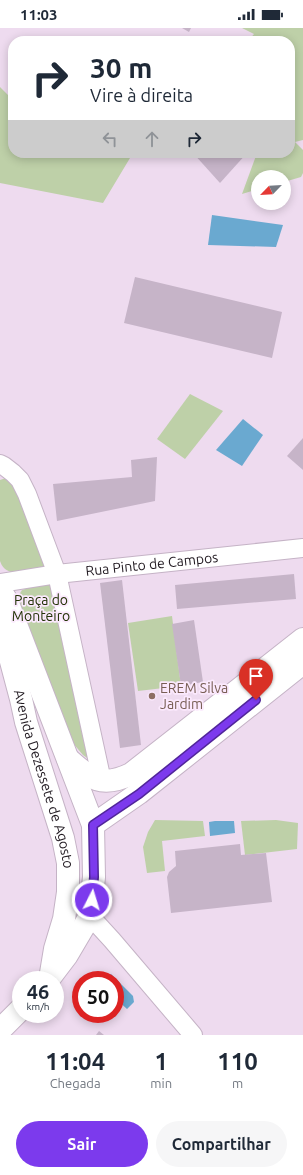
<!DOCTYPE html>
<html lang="pt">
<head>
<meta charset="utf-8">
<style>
  :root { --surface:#fff; --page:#f6f6f7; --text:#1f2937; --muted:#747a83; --accent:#7c3aed }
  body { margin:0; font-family:Ubuntu,sans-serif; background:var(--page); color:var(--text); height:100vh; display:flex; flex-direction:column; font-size:15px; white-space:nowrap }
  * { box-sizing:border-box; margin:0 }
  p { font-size:13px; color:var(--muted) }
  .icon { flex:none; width:22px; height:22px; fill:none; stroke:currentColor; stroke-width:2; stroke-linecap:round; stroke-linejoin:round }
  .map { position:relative; height:1007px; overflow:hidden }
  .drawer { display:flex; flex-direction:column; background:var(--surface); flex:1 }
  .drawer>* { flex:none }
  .hud { position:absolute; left:8px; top:8px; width:287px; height:122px; border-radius:16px; box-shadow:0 2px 10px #0003; background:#fff; color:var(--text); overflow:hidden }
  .needle { width:26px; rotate:245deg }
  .fabs { position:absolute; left:251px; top:142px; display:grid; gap:8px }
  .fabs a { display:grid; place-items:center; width:40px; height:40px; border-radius:50%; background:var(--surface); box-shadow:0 2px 10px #0003; font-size:20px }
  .speed { position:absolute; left:12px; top:943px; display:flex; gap:8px; font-size:20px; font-weight:700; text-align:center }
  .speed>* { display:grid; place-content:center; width:52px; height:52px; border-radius:50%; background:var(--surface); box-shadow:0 2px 10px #0003; line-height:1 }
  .speed small { font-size:10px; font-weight:400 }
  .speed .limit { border:6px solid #d22; background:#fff; color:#111 }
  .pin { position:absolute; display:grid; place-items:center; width:34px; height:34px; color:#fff; margin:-41px -17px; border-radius:50% 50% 50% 0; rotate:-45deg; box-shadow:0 0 4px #0007 }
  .pin .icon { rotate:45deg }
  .me { position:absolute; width:44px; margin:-22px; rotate:5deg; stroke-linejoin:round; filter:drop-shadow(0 0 3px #0008) }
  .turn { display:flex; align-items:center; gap:14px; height:84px; padding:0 16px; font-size:18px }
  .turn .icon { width:52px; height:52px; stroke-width:2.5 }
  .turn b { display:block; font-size:28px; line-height:34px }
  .lanes { display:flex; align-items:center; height:38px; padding:0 16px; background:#0003; justify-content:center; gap:20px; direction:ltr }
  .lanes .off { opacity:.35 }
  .eta { display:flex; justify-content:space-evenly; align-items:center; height:68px; text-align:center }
  .eta b { font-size:24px; font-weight:700; line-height:28px }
  .button { display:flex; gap:8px; margin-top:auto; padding:8px 16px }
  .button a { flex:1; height:46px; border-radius:24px; background:var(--accent); color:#fff; font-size:16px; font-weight:700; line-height:46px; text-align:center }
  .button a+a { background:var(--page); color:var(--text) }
  .status { display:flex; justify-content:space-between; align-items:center; height:28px; padding:0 20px; background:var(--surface); direction:ltr }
  .status svg { height:11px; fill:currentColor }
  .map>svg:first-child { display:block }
  .green { fill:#bed0a8 }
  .water { fill:#6aa9d0 }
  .building { fill:#c6b4c8 }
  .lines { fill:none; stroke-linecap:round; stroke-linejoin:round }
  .street-casing { stroke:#c5b3c6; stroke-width:20 }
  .secondary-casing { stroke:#c5b3c6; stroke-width:24 }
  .street { stroke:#fff; stroke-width:18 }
  .secondary { stroke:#fff; stroke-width:22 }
  .route-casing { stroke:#51269a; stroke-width:10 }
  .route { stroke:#7c3aed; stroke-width:7 }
  .education-dot { fill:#8d6e63; stroke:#fbe9fd; stroke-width:1.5 }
  .labels { text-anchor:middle; stroke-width:3.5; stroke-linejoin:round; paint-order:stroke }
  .street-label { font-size:14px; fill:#211a21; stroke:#fbe9fd }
  .park-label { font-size:14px; fill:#233306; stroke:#fbe9fd }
  .education-label { font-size:14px; fill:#785e54; stroke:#fbe9fd; text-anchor:start }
</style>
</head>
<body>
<div class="status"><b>11:03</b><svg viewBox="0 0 49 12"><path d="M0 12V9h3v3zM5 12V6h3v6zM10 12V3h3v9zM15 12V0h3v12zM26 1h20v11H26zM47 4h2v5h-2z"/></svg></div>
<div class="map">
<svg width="303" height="1007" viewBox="0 0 303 1007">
  <rect width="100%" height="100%" fill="#eedbef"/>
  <g class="green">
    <path d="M242 0H303V112L295 114 303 122V145L301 149 284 154V149H258V161L242 166 257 125H290V13H248L254 6Z"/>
    <path d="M0 59 9 68 13 73V125H137L130 130 103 175 0 155Z"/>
    <path d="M190 366 223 383 185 431 157 411Z"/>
    <path d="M12 448 48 540 11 544C5 542 2 539 0 533V452Z"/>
    <path d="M51 554 90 732 83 727 72 714 17 570 22 562 38 557Z"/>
    <path d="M172 588 181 658 138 663 128 595Z"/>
    <path d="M155 792 203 793 205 808 162 813 165 843 147 845 143 819 148 804Z"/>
    <path d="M276 792 298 795 297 821 245 827 241 793Z"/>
  </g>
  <g class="water">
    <path d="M212 187 283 197 276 219 208 217Z"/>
    <path d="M243 391 263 407 242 438 216 422Z"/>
    <path d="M215 793H234L235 805 210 808 209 794Z"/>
    <path d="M111 946 133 968 134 974 127 981 115 970V952H103Z"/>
  </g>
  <g class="building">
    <path d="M182 0H191L189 4Z"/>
    <path d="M193 125H247L220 155Z"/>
    <path d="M135 249 282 284 272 330 124 295Z"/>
    <path d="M303 410V442L287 428Z"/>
    <path d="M157 429 155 473 57 493 53 456 132 449 131 432Z"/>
    <path d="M294 546 296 571 177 581 175 557Z"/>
    <path d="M122 552 141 717 120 720 100 555Z"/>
    <path d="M194 592 203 654 181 658 172 596Z"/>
    <path d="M240 816 241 827 266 825 272 874 171 885 167 849 169 844 176 838 175 823Z"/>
    <path d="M99 1003 104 1007H96Z"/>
  </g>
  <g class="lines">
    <g class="street-casing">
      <g id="street">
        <path d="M0 436 4 438 13 445 20 452 27 466 57 546 102 753"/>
        <path id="s1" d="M0 555 57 546 303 520"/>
        <path d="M90 888 112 912 193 1007"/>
      </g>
    </g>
    <g class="secondary-casing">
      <g id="secondary">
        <path d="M0 562 7 573 93 797 94 849 90 888 67 927 48 952"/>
        <path id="s2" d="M0 592 21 671 26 694 63 810 68 835V864L64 891 55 921 51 945"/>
        <path d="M68 731C90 751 102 760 131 746L303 611"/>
        <path d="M93 797 139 765 303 635"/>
        <path d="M0 1002 21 981"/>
      </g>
    </g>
    <use href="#street" class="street"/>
    <use href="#secondary" class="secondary"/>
  </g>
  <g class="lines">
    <g class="route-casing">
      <path id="route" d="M92 872 94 849 93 797 139 766 256 672"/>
    </g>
    <use href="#route" class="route"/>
  </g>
  <circle class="education-dot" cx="152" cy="668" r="4"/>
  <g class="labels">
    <g class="street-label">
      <text dy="5" stroke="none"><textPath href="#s1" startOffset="153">Rua Pinto de Campos</textPath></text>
      <text dy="5" stroke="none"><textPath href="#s2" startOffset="165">Avenida Dezessete de Agosto</textPath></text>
    </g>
    <g class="park-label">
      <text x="41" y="577">Praça do<tspan x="41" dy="16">Monteiro</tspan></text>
    </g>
    <g class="education-label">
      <text x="160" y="665">EREM Silva<tspan x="160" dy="16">Jardim</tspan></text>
    </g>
  </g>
</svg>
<div class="fabs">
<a><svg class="needle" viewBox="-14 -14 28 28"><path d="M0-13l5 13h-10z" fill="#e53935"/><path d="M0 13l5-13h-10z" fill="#747a83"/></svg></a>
</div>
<div class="speed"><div>46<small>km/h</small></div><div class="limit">50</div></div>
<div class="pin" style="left:256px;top:672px;background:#d93025"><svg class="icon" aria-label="arrive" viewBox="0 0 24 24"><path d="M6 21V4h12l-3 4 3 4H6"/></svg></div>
<svg class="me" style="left:92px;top:872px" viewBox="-20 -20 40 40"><circle r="17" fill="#7c3aed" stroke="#fff" stroke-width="3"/><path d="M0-11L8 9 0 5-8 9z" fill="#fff"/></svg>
<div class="hud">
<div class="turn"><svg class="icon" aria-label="right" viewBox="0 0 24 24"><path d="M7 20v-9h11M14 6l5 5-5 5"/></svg><div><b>30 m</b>Vire à direita</div></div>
<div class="lanes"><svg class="icon off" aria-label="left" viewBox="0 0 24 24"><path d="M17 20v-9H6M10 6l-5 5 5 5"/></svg><svg class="icon off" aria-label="ahead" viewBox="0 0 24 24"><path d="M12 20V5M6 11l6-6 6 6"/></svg><svg class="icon" aria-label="right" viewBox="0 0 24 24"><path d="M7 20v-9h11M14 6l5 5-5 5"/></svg></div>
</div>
</div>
<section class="drawer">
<div class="eta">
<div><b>11:04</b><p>Chegada</p></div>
<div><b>1</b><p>min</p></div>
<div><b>110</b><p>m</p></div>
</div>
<div class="button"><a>Sair</a><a>Compartilhar</a></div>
</section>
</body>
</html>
